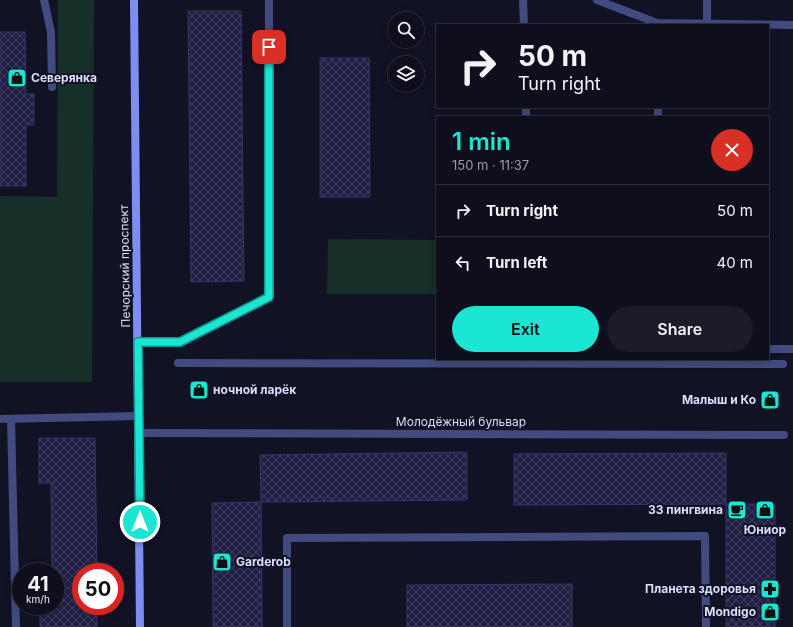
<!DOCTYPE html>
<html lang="en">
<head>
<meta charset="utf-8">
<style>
  :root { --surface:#0e0e1c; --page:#1c1c29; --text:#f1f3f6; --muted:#9b9ca3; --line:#2e2e3b; --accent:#1be6d4 }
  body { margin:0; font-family:Inter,sans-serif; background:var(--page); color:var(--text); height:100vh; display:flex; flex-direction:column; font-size:15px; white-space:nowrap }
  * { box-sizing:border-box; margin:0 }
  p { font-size:13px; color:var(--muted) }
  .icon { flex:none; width:22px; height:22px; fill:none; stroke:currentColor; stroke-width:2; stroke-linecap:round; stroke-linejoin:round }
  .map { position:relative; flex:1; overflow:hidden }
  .drawer { position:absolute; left:436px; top:116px; width:333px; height:244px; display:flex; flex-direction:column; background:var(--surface); border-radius:0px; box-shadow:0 2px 10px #0003,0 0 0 1px var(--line) }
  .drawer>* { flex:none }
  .banner { position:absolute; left:436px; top:24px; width:333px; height:84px; border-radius:0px; box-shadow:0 2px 10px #0003,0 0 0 1px var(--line); background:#0e0e1c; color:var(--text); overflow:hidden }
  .buttons { position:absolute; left:388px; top:12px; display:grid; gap:8px }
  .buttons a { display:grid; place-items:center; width:36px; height:36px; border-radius:50%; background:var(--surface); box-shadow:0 2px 10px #0003,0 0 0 1px var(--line); font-size:20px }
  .speed { position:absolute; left:12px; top:563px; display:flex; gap:8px; font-size:20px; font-weight:700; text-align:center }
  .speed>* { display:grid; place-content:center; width:52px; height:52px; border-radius:50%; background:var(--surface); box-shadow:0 2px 10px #0003,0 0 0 1px var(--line); line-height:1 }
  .speed small { font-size:10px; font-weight:400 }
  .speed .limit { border:6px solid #d22; background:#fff; color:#111 }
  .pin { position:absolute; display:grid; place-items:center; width:34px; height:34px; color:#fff; margin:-17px; border-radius:8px; box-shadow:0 2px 6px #0006 }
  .me { position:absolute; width:44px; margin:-22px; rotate:0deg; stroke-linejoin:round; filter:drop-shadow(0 0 3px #0008) }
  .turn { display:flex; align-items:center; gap:14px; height:84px; padding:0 16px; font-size:18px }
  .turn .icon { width:52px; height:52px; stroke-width:2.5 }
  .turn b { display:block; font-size:28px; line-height:34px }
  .round { display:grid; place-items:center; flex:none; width:42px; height:42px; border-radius:21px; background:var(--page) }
  .head { display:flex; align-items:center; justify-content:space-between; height:68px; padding:0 16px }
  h1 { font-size:24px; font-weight:600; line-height:30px; color:var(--accent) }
  .button { display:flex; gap:8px; margin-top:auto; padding:8px 16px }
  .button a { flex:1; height:46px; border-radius:24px; background:var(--accent); color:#111; font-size:16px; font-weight:600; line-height:46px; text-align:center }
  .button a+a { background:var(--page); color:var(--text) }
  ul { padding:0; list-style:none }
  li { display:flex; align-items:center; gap:12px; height:52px; padding:0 16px; border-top:1px solid var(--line) }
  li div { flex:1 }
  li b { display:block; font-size:15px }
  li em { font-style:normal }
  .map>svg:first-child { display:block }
  .green { fill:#162f29 }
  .building { fill:url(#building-cross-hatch); stroke:#35356e }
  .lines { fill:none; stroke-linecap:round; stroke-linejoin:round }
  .service { stroke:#424b7f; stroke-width:8 }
  .pedestrian { stroke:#424b7f; stroke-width:8 }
  .secondary { stroke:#7c8ff1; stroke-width:8 }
  .route-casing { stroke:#12968a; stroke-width:10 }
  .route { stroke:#1be6d4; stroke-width:7 }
  .labels { text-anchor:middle; stroke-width:4; stroke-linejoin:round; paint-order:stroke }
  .poi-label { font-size:12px; font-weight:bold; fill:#daddfb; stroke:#121225; text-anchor:end }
  .street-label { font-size:12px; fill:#daddfb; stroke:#121225 }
</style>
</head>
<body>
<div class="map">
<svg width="793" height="627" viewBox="0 0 793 627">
  <defs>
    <pattern id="building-cross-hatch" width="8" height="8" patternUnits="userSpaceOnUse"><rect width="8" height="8" fill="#212044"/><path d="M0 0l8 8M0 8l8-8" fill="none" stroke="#414060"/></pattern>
  </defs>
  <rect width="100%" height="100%" fill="#121225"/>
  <g class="green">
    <path d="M58 0H94L92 382H0V196L57 197Z"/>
    <path d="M328 239 437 240V294H327Z"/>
  </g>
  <g class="building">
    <path d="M188 11H241L244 281 191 282Z"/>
    <path d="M0 32H25L26 94H34V125H26V186H0Z"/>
    <path d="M320 58H369L370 197H320Z"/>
    <path d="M39 438H95L97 572H81V606H97V627H40V606H55V572H52L51 483H39Z"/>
    <path d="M467 452V500L261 502 260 455Z"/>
    <path d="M726 453V504L514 505V454Z"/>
    <path d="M261 502 262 627H213L212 503Z"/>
    <rect x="726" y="504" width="49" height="123"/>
    <path d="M572 584V627H407V585Z"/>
  </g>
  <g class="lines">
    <g class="service">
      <path d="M44 0 51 32 52 87"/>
      <path d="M523 0 524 25"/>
      <path d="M597 0 657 23 793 25"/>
      <path d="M707 0V24"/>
      <path d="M526 107V117"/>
      <path d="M658 107V117"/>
      <path d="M138 342H180L269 297V0"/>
      <path d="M768 349H793"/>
      <path d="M0 419 139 416"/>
      <path d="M11 419 16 627"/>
      <path d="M287 627V538L705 536 706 627"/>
    </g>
    <g class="pedestrian">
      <path d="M178 363 783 364"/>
      <path d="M139 433 784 435"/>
    </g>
    <path class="secondary" d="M134 0 140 627"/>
  </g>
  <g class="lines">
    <g class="route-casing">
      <path id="route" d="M140 522 138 342H180L269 297V47"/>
    </g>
    <use href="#route" class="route"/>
  </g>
  <defs>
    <g id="shop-square" transform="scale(1)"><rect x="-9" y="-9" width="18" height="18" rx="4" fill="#1be6d4" stroke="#121225"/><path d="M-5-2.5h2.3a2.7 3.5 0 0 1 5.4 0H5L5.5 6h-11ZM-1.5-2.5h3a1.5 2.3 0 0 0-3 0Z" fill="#111"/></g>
    <g id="cafe-square" transform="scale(1)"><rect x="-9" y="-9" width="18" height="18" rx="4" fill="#1be6d4" stroke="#121225"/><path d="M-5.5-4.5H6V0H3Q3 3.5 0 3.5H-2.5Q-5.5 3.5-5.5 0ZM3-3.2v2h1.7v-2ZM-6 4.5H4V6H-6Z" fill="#111"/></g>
    <g id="pharmacy-square" transform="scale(1)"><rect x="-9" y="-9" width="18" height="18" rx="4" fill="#1be6d4" stroke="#121225"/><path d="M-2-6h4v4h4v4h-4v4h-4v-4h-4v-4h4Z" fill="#111"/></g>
  </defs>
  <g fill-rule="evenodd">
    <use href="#shop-square" x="17" y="78"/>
    <use href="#shop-square" x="199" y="390"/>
    <use href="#shop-square" x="770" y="400"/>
    <use href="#cafe-square" x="737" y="510"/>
    <use href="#shop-square" x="765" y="510"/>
    <use href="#shop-square" x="222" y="562"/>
    <use href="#pharmacy-square" x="770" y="589"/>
    <use href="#shop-square" x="770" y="612"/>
  </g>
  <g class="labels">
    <g class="poi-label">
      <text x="31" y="82" text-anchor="start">Северянка</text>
      <text x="213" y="394" text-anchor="start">ночной ларёк</text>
      <text x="756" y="404">Малыш и Ко</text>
      <text x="723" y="514">33 пингвина</text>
      <text x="765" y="534" text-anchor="middle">Юниор</text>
      <text x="236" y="566" text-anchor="start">Garderob</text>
      <text x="756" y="593">Планета здоровья</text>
      <text x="756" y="616">Mondigo</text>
    </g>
    <g class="street-label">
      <text transform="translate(125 266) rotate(-91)" y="4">Печорский проспект</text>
      <text x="461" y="426">Молодёжный бульвар</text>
    </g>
  </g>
</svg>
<div class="buttons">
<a><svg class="icon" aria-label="search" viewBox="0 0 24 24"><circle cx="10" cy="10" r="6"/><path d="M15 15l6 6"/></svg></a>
<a><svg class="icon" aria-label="layers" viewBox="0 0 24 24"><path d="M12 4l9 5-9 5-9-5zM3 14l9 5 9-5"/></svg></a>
</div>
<div class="speed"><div>41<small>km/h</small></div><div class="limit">50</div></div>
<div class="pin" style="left:269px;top:47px;background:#d93025"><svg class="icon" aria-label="arrive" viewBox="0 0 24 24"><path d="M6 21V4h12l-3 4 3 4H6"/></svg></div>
<svg class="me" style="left:140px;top:522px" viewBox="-20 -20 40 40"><circle r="17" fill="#1be6d4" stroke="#fff" stroke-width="3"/><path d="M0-11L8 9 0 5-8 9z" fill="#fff"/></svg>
<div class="banner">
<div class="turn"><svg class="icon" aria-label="right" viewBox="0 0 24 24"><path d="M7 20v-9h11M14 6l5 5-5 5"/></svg><div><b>50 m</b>Turn right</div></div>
</div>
<section class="drawer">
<div class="head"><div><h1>1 min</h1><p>150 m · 11:37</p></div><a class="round" style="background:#d93025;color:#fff"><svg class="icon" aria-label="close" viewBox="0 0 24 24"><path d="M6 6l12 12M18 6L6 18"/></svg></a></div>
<ul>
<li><svg class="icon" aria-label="right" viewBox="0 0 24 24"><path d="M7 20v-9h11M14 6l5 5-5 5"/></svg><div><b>Turn right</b></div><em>50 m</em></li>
<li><svg class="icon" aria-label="left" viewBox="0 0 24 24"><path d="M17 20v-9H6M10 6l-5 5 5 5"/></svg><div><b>Turn left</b></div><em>40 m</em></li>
</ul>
<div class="button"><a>Exit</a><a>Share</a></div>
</section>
</div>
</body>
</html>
